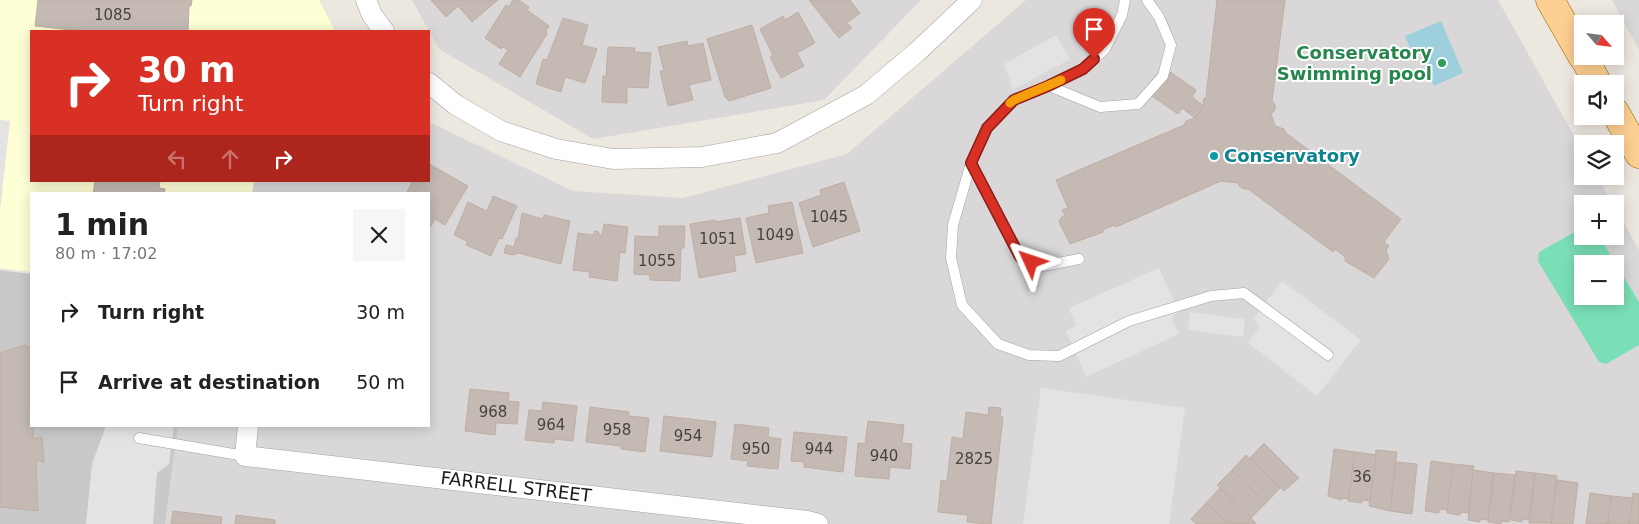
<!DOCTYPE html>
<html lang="en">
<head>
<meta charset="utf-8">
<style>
  :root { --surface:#fff; --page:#f6f6f6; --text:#222; --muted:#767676 }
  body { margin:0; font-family:"DejaVu Sans",sans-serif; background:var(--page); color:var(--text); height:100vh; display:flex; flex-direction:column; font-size:19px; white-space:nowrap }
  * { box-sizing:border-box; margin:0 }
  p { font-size:16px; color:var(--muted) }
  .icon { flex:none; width:28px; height:28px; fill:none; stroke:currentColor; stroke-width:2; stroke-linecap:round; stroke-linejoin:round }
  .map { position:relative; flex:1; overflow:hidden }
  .drawer { position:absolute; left:30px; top:192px; width:400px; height:235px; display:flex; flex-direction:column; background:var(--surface); border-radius:0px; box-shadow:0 2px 12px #0003 }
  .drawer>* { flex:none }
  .guide { position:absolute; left:30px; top:30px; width:400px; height:152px; border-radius:0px; box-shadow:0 2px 12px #0003; background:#d93025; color:#fff; overflow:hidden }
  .needle { width:32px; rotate:118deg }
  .controls { position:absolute; left:1574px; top:15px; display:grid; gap:10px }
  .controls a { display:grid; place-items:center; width:50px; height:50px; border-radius:0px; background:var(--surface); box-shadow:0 2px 12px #0003; font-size:25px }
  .pin { position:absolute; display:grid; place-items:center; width:42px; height:42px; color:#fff; margin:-51px -21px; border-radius:50% 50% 50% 0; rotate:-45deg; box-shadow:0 0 5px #0007 }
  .pin .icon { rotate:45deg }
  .me { position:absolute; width:55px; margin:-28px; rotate:312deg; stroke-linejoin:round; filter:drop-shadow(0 0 4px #0008) }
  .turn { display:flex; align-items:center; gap:18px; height:105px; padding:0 25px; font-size:22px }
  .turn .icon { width:65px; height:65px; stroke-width:2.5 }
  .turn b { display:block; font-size:35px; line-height:42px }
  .lanes { display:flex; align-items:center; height:48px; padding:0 25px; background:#0003; justify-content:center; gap:25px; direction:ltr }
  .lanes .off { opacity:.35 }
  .round { display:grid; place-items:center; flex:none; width:52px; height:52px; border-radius:0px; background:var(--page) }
  .overview { display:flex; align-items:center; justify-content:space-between; height:85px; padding:0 25px }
  h1 { font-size:30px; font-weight:800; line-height:38px }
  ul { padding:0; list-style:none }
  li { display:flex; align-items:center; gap:15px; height:70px; padding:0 25px }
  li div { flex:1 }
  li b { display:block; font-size:19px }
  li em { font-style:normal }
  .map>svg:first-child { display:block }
  .residential { fill:#d9d7d7; fill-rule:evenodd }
  .education { fill:#ffffd6 }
  .religious { fill:#c9c9c9 }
  .pitch { fill:#7adfb7; fill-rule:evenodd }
  .parking { fill:#e3e3e3 }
  .water { fill:#9ecfdc }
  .building { fill:#c4bab3; stroke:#bfaea2 }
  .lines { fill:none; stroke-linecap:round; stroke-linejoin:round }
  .service-casing { stroke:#a2a2a2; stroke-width:11 }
  .minor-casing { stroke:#a2a2a2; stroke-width:21 }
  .primary-casing { stroke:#916000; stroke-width:29 }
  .service { stroke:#fff; stroke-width:10 }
  .minor { stroke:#fff; stroke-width:20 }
  .primary { stroke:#fecf93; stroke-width:28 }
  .route-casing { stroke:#8d1f18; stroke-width:12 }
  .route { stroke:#d93025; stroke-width:9 }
  .slow { stroke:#f59e0b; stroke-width:9 }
  .leisure-dot { fill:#2e9e5b; stroke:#fff; stroke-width:2 }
  .culture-dot { fill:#0f9aa8; stroke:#fff; stroke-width:2 }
  .labels { text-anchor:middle; stroke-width:4; stroke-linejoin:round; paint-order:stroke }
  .number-label { font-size:15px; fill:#454341 }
  .leisure-label { font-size:18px; font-weight:bold; fill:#27864d; stroke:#fff; text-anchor:end }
  .culture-label { font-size:18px; font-weight:bold; fill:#0d838f; stroke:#fff; text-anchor:start }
  .street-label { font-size:18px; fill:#1b1b1b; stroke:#fff }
</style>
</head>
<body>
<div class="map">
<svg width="1639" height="524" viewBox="0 0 1639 524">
  <rect width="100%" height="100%" fill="#ede8df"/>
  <g class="residential">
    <path d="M412 0H921L824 100 593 139 439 49Z"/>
    <path d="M1026 0H1498L1582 150V176H1597L1613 204H1582V236H1615V207L1639 250V524H165L178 426H429V194H252L254 181H429V122L573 191 683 198 847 154ZM1582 264H1615V296H1582Z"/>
    <path d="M1612 0H1639V50Z"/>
  </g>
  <path class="education" d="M0 0H319L335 31H31V181H254L252 194H31V272L0 268Z"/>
  <path class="religious" d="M0 270 31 274V426H178L165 524H0Z"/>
  <path class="pitch" d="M1582 228V236H1599L1639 302V345L1606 364 1599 362 1538 261 1539 252ZM1582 264H1615V296H1582Z"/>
  <g class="parking">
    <path d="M1056 35 1070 59 1013 90 1004 64Z"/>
    <path d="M0 120 10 121 0 211Z"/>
    <path d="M1159 268 1179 312 1173 315 1172 319 1179 334 1086 377 1066 331 1076 326 1069 308Z"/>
    <path d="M1282 281 1361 340 1317 396 1248 343 1259 327 1254 319Z"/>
    <path d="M1190 312 1245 319 1243 337 1188 330Z"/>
    <path d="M1041 388 1185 408 1169 524H1023Z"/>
    <path d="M106 426H174L169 464 157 473 153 524H86L92 464Z"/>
  </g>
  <path class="water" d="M1441 21 1463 73 1434 86 1419 51 1412 53 1405 36Z"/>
  <g class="building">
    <path d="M38 0H192L191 6H189L188 31H81L35 26Z"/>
    <path d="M431 0H498L472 22 458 6 446 17Z"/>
    <path d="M513 0H519L529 7 527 10 549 26 546 31 547 34 520 77 499 64 508 50 503 47 501 49 485 38 506 5 509 7Z"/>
    <path d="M809 0H850L860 13 847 23 852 28 839 38Z"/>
    <path d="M1217 0H1285L1272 101 1275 104V110L1271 114 1275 126 1284 129 1286 133 1401 219 1384 242 1389 246 1386 250 1389 259 1374 278 1345 261V257L1335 249 1333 252 1248 189H1244L1239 186V183L1221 181 1116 227 1115 225 1104 229 1103 232 1070 244 1059 222 1061 218 1065 215 1062 210 1068 208 1056 180 1184 125 1186 121 1195 118 1204 106 1203 100 1206 97Z"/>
    <path d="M798 12 815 43 797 53 804 66 781 78 770 57 773 55 760 29 783 16 785 20Z"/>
    <path d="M563 18 588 25 582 45 597 49 585 83 565 77 561 92 536 84 543 59 547 60Z"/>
    <path d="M752 25 771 88 729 101 725 97 707 39Z"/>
    <path d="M687 41 688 46 703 43 711 80 689 85 693 100 668 106 660 71H664L658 47Z"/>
    <path d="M608 47 635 48 634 52 651 53 648 88 627 87V103L602 102 603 76H606Z"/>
    <path d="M1170 72 1196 90 1192 97 1204 106 1195 118 1182 108 1178 114 1152 96Z"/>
    <path d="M429 164 468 186 445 225 435 219 429 229V194H406L413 181H429Z"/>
    <path d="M95 181H160L159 188 165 189 164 194H93Z"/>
    <path d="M844 182 860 231 813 247 799 203 821 195 820 190Z"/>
    <path d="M493 196 517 206 502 239 499 238 491 256 466 245 467 241 454 235 468 202 487 211Z"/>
    <path d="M792 202 803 253 756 263 746 218 769 213 768 206Z"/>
    <path d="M522 213 543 219 544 215 570 221 561 264 518 253 513 255 504 253 506 245 514 247 516 238 518 239Z"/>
    <path d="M740 218 746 254 734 256 736 271 699 278 690 224 715 220V222Z"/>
    <path d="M604 224 628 227 625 253 620 252 617 281 589 277 590 272 573 270 578 233 593 235 595 231 599 232V235H602Z"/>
    <path d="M659 226H685L684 248H681L680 281 650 280V275L634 274 635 236 659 237Z"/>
    <path d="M25 345 31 348V426H39L33 428V439L42 437 44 462 36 460 38 511 0 507V353Z"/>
    <path d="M470 389 509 393 508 401 519 402 517 424 496 423 495 435 465 431Z"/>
    <path d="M543 402 577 406 573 441 555 439 554 443 525 440 529 410 542 411Z"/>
    <path d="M590 407 629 412V416L649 418 645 452 621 449V446L586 442Z"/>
    <path d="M989 407 1001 408 1000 416 1003 417 991 524H985L967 522 968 515 938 512 941 480 947 481 952 437 963 439 966 412 988 415Z"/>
    <path d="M664 416 716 422 712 457 660 451Z"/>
    <path d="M868 421 904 425 902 443 912 444 910 469 890 467 889 479 855 476 858 443 865 444Z"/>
    <path d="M735 424 769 428 768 437 781 439 778 469 747 466 748 461 731 459Z"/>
    <path d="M794 432 847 437 843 472 804 467V462L791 461Z"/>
    <path d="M1264 443 1299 478 1284 491 1250 458Z"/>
    <path d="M1334 449 1355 452 1349 499 1342 498 1341 500 1328 496Z"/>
    <path d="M1376 450 1397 452 1390 511 1369 506Z"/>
    <path d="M1355 452 1376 455 1370 501 1362 500V503L1348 501Z"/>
    <path d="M1246 455 1280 488 1266 503 1232 470Z"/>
    <path d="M1431 461 1453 464 1448 510 1439 509V513L1425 511Z"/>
    <path d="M1396 462 1417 464 1412 514 1390 511Z"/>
    <path d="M1453 464 1474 466 1468 513 1461 512 1460 515 1447 513Z"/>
    <path d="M1232 470 1266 503 1251 518 1217 485Z"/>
    <path d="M1473 470 1494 473 1488 520 1480 519V522L1468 520Z"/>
    <path d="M1516 471 1535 473 1529 520 1523 519 1522 522 1511 520 1512 518H1510Z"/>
    <path d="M1494 473 1515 475 1509 522 1502 521 1501 524 1488 522Z"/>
    <path d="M1535 473 1557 476 1552 523H1529Z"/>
    <path d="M1557 480 1578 483 1573 524H1551Z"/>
    <path d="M1220 488 1251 518 1256 523 1228 524 1206 503Z"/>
    <path d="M1590 493 1611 496 1608 524H1586Z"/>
    <path d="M1633 493 1639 494V524H1629Z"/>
    <path d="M1611 496 1633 498 1629 524H1608Z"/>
    <path d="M1206 503 1228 524H1196L1191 519Z"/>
    <path d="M173 511 222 517 221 524H171Z"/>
    <path d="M236 515 275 520V524H235Z"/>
  </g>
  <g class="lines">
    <g class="service-casing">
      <g id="service">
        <path d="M1125 0 1122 15 1105 49 1083 69 1049 86 1014 99 987 128 971 163 953 225 951 258 962 305 998 344 1029 355 1059 356 1129 321 1211 296 1244 293 1328 355"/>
        <path d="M1049 86 1100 107 1138 104 1163 76 1171 45 1159 17 1147 0"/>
        <path d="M971 163 1020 257 1043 266 1079 259"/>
        <path d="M139 438 245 456"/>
      </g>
    </g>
    <g class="minor-casing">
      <g id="minor">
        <path d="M366 0 372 15 384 31"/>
        <path d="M429 83 456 105 501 131 556 149 613 159 702 157 777 143 866 95 917 52 972 0"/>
        <path d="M248 426 245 456 807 521 818 524"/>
      </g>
    </g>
    <g class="primary-casing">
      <g id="primary">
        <path d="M1550 0 1582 56"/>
        <path d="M1583 56 1598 84"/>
        <path d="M1615 112 1639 154"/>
      </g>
    </g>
    <use href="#service" class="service"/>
    <use href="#minor" class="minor"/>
    <use href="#primary" class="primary"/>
  </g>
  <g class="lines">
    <g class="route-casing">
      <path id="route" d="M1031 262 1020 257 971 163 987 128 1014 100 1048 86 1083 69 1094 59"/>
    </g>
    <use href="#route" class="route"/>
    <path class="slow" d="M1010 103 1014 100 1061 80"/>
  </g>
  <circle class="leisure-dot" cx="1442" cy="63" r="5"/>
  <circle class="culture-dot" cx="1214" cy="156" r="5"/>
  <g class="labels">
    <g class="number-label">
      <text x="113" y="20">1085</text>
      <text x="829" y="222">1045</text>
      <text x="775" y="240">1049</text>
      <text x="718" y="244">1051</text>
      <text x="657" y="266">1055</text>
      <text x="493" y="417">968</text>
      <text x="551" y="430">964</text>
      <text x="617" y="435">958</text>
      <text x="688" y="441">954</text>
      <text x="756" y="454">950</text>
      <text x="819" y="454">944</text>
      <text x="884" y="461">940</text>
      <text x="974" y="464">2825</text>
      <text x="1362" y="482">36</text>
    </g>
    <g class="leisure-label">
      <text x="1432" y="59">Conservatory<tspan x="1432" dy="21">Swimming pool</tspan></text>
    </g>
    <g class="culture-label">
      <text x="1224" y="162">Conservatory</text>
    </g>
    <g class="street-label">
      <text transform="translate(516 487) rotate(7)" y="6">FARRELL STREET</text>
    </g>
  </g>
</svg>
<div class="controls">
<a><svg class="needle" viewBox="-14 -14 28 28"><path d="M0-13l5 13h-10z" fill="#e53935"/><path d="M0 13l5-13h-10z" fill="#767676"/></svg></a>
<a><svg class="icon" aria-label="sound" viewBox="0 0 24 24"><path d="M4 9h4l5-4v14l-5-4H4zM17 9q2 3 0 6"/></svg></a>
<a><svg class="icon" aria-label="layers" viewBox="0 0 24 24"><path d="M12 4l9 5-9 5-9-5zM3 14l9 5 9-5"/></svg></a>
<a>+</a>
<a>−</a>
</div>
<div class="pin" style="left:1094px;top:59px;background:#d93025"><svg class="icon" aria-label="arrive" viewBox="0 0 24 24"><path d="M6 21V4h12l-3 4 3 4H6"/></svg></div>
<svg class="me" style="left:1031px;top:262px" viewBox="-20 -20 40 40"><path d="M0-17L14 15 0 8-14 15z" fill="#d93025" stroke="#fff" stroke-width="4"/></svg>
<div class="guide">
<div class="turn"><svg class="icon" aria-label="right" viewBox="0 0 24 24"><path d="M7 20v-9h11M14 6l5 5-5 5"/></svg><div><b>30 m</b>Turn right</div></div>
<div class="lanes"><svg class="icon off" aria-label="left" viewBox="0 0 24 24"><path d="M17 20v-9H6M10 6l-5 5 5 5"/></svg><svg class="icon off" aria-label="ahead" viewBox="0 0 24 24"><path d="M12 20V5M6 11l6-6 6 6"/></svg><svg class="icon" aria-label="right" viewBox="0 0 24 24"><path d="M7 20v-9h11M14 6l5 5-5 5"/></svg></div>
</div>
<section class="drawer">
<div class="overview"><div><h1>1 min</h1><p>80 m · 17:02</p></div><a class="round"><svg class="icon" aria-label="close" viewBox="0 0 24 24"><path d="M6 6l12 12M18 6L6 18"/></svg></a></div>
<ul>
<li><svg class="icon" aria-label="right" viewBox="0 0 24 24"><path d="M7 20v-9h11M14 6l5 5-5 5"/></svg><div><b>Turn right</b></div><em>30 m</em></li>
<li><svg class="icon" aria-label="arrive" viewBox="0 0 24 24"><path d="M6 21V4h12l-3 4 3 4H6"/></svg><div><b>Arrive at destination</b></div><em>50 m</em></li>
</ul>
</section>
</div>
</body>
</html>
